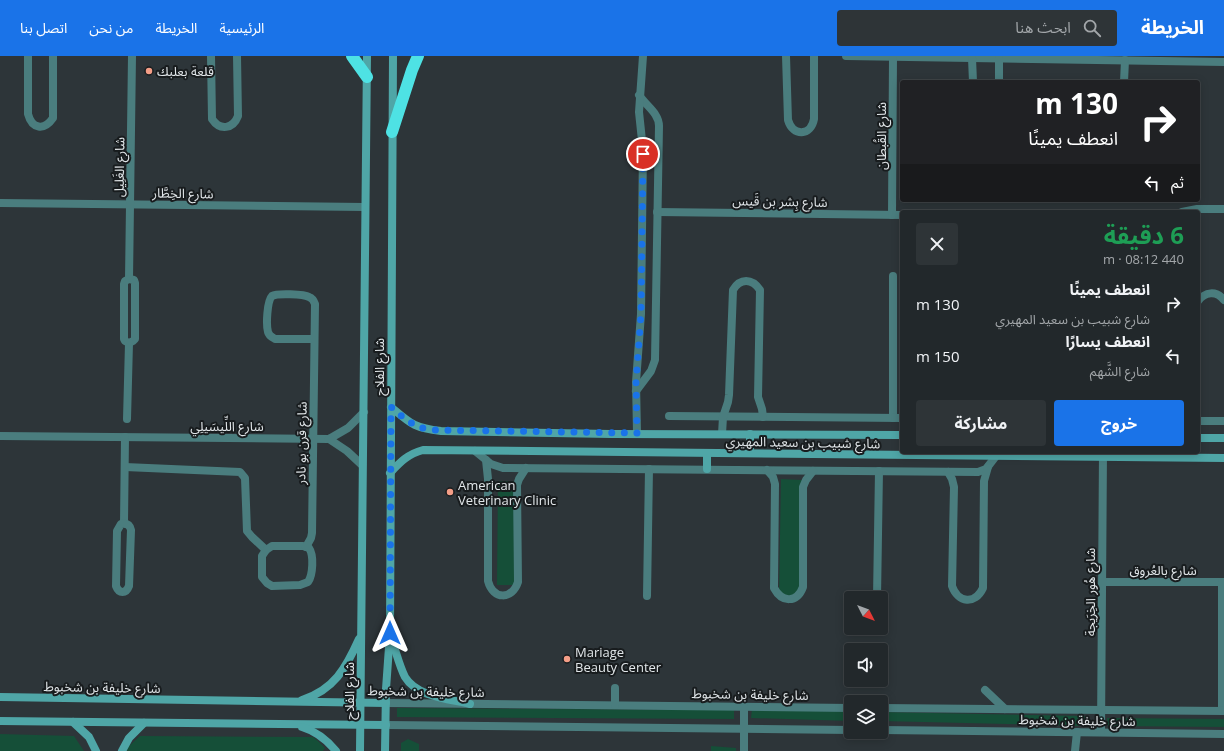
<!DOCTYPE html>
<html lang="ar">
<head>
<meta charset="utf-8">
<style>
  :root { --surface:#22282b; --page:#2e3437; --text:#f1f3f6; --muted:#a2a6a9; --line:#3f4447; --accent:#1a73e8 }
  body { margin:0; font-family:"Open Sans","Noto Sans Arabic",sans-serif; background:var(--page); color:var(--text); direction:rtl; height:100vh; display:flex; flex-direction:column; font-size:15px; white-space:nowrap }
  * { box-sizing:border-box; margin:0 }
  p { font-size:13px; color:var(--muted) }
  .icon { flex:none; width:22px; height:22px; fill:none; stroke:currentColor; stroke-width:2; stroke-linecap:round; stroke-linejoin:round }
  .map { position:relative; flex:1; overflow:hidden; direction:ltr }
  .side { position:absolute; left:900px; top:154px; width:300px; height:244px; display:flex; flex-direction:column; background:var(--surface); border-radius:4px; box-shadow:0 2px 10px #0003,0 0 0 1px var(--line); direction:rtl }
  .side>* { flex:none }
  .hud { position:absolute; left:900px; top:24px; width:300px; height:122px; border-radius:4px; box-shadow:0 2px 10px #0003,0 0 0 1px var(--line); direction:rtl; background:#202124; color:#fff; overflow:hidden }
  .needle { width:26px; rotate:132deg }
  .fabs { position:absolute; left:844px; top:535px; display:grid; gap:8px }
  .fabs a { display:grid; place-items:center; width:44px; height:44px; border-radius:4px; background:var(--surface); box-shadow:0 2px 10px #0003,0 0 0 1px var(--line); font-size:20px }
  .pin { position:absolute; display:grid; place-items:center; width:34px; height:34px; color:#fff; margin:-17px; border:2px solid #fff; border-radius:50%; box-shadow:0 1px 4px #0007 }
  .me { position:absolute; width:44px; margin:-22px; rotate:0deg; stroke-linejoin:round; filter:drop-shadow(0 0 3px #0008) }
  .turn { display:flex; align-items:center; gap:14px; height:84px; padding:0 16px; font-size:18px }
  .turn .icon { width:52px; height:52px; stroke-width:2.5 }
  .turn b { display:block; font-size:28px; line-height:34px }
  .then { display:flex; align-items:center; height:38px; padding:0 16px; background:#0003; gap:8px; font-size:15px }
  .round { display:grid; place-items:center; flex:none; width:42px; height:42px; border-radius:4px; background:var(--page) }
  .headline { display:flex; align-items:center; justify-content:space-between; height:68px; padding:0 16px }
  h1 { font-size:24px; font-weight:700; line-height:30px; color:#1e9e55 }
  .cta { display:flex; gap:8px; margin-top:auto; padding:8px 16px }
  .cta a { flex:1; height:46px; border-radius:4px; background:var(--accent); color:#fff; font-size:16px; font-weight:700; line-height:46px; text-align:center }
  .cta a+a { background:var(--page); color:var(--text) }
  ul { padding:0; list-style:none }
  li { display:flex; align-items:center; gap:12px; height:52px; padding:0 16px }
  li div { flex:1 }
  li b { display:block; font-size:15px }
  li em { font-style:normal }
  header { display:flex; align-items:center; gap:24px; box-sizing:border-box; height:56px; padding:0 20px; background:var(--accent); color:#fff }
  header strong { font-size:19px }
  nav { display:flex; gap:22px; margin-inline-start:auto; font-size:14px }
  .search { width:280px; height:36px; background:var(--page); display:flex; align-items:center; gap:10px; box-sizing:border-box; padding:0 14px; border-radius:4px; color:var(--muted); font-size:15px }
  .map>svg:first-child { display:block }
  .green { fill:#154f38 }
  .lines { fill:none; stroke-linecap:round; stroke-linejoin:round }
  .street { stroke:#4a7d7e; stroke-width:8 }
  .secondary { stroke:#4fa6a7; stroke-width:8 }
  .highway { stroke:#4ee2e4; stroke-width:12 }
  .route { stroke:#1a73e8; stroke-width:7; stroke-dasharray:0 12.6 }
  .poi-dot { fill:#f49e87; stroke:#181c1e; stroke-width:1.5 }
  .labels { text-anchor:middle; stroke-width:4; stroke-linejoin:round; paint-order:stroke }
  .poi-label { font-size:13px; fill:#e1e6e9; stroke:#181c1e; text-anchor:start }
  .street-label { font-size:13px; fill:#e1e6e9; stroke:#181c1e }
</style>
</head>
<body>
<header>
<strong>الخريطة</strong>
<div class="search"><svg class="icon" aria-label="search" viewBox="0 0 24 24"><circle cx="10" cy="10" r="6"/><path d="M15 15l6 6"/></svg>ابحث هنا</div>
<nav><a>الرئيسية</a><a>الخريطة</a><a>من نحن</a><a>اتصل بنا</a></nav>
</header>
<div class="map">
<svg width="1224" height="695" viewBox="0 0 1224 695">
  <rect width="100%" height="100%" fill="#2d3539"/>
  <g class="green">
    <path d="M781 423 802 424V535L790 540 779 538Z"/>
    <path d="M498 425H520L519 529H497Z"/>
    <path d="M397 652 734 654V663L397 661Z"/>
    <path d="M752 653 851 655V665L751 662Z"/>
    <path d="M881 656 1085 660V670L881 665Z"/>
    <path d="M1107 662 1224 663V671L1108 670Z"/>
    <path d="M0 678 74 680 84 695H0Z"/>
    <path d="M140 680 313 681 318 685 325 692 323 695H127L128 691Z"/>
    <path d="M408 683 419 688V695H401V687Z"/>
    <path d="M711 690 736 692V695H711Z"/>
  </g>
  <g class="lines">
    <g class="street">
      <path d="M28 0V58C32 73 44 75 53 62V0"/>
      <path d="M211 0 212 63C220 75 233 73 238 60L237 0"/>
      <path d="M786 0 788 64C793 81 811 80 814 63V0"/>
      <path d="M846 0 1224 6"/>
      <path d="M972 2 973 26"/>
      <path d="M999 26V2"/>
      <path d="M1124 26 1125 4"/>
      <path d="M0 147 365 151"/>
      <path d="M657 156 902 159"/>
      <path d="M1182 156 1197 153H1224"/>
      <path d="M892 159 893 1"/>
      <path d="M893 220V362"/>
      <path d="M129 223 132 0"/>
      <path d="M129 223 134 224 135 227V283L133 285 129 287 125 285 124 283V228L125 225Z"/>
      <path d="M1198 245C1205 236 1216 234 1224 244"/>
      <path d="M636 335 651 315 655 304 659 70C659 57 646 50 639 39"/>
      <path d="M669 360 902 362"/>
      <path d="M127 363 129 287"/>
      <path d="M1198 365H1224"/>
      <path d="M637 377 636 326 641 258 643 94 639 56 643 0"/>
      <path d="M722 378 723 361 728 346 729 339 733 234C740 222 752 222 760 234L758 341 762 353 763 361"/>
      <path d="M0 380 329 383 348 372 364 356"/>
      <path d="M329 383 347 395 362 409"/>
      <path d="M475 395 491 408 503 412 978 416 986 413 996 400"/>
      <path d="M486 404 488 423V525C493 544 512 544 518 526L517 429 519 423 526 412"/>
      <path d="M125 411 240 416 245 422 247 475 252 481 266 494"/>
      <path d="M767 414 773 421 775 428 774 532C782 547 797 547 803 531V431L806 424 813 415"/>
      <path d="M948 416 952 423 954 431 952 530C958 547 975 549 983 532L984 425 988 411"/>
      <path d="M124 467 125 381"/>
      <path d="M121 468C127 467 130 469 131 474L129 530C126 538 119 538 116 530L117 475Z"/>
      <path d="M272 490H303L309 492C314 499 313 519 308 526L300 529 272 530 267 527 262 521V500L266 494Z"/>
      <path d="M306 491 311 482 312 477 315 248C314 245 312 242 309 241 304 238 277 237 272 240 267 245 266 269 268 276 269 280 272 281 275 283H314"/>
      <path d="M1102 526H1224"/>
      <path d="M1222 526V655"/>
      <path d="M647 540 649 413"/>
      <path d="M877 542 879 415"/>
      <path d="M985 634 1005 653"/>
      <path d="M386 647 851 652"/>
      <path d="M615 649V632"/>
      <path d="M881 652 1224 655"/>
      <path d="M386 669 851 674"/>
      <path d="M881 674 1224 678"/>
      <path d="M1101 676 1103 396"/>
      <path d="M744 695V650"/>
      <path d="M1075 695 1077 676"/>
    </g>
    <g class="secondary">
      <path d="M391 351C411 368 414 372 441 375L611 378 902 379"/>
      <path d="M750 378V397"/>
      <path d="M1198 382H1224"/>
      <path d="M707 397V413"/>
      <path d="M390 417C400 406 408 398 423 394L1224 402"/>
      <path d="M391 582C396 595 399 609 405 621 417 641 450 643 470 648"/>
      <path d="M0 641 386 647"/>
      <path d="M302 644C334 634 346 612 359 583"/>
      <path d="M0 665 386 669"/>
      <path d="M73 666 89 681 96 695"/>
      <path d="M302 671C315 675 327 684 336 695"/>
      <path d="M122 695 129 682 144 667"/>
      <path d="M360 695 367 0"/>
      <path d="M385 695 386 633 390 577 393 0"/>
    </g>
    <g class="highway">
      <path d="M352 0 367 21"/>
      <path d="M392 76 412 14 418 0"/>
    </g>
  </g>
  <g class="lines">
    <path class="route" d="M390 577 391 351C404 362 414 372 432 374L637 377 636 326 641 258 643 98"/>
  </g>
  <g class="poi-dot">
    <circle cx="149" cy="15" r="4"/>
    <circle cx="450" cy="436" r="4"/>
    <circle cx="567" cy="603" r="4"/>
  </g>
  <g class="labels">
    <g class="poi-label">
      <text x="157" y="20">قلعة بعلبك</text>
      <text x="458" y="434">American<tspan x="458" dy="15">Veterinary Clinic</tspan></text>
      <text x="575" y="601">Mariage<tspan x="575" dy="15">Beauty Center</tspan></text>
    </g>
    <g class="street-label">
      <text transform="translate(881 80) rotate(-90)" y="5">شارع القُبطان</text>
      <text transform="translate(119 111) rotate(-89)" y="5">شارع الغَلِيل</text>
      <text transform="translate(183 137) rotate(1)" y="5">شارع الخِطَّار</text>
      <text transform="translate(780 145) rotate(1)" y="5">شارع بِشر بن قَيس</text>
      <text transform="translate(379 311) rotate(-90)" y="5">شارع الفلاح</text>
      <text x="227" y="375">شارع اللِّيسَيلِي</text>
      <text transform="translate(803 386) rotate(1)" y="5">شارع شبيب بن سعيد المهيري</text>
      <text transform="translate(301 387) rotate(-89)" y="5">شارع قرن بو نادر</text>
      <text x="1163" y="519">شارع بالعُروق</text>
      <text transform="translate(1090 536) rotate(-90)" y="5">شارع هُور الخِرَيجة</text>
      <text transform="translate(102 631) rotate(1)" y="5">شارع خليفة بن شخبوط</text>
      <text transform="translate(349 635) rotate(-90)" y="5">شارع الفلاح</text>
      <text transform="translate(426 635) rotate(1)" y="5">شارع خليفة بن شخبوط</text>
      <text transform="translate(750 638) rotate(1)" y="5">شارع خليفة بن شخبوط</text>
      <text transform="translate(1077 664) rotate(1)" y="5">شارع خليفة بن شخبوط</text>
    </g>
  </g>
</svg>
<div class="fabs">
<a><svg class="needle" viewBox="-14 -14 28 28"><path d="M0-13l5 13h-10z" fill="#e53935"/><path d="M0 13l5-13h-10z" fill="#a2a6a9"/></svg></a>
<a><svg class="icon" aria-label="sound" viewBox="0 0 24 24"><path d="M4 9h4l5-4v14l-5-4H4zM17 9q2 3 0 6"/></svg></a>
<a><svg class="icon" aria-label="layers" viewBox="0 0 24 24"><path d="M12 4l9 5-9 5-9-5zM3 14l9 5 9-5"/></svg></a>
</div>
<div class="pin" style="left:643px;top:98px;background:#d93025"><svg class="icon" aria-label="arrive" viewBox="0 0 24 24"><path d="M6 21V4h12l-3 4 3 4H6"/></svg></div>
<svg class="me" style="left:390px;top:577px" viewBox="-20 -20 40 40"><path d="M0-17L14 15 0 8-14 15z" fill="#1a73e8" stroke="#fff" stroke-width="4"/></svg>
<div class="hud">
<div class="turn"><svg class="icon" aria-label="right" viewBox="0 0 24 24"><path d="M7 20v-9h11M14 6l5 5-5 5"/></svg><div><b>130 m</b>انعطف يمينًا</div></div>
<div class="then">ثم<svg class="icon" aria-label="left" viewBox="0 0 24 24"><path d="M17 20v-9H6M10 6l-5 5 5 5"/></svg></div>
</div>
<section class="side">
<div class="headline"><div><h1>6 دقيقة</h1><p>440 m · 08:12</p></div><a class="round"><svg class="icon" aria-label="close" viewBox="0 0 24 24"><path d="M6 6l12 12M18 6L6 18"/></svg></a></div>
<ul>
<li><svg class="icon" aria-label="right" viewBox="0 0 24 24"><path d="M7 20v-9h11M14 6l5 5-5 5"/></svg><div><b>انعطف يمينًا</b><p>شارع شبيب بن سعيد المهيري</p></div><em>130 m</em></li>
<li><svg class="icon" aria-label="left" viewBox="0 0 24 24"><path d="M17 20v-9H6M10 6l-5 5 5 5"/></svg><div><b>انعطف يسارًا</b><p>شارع الشَّهم</p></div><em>150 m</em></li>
</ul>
<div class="cta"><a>خروج</a><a>مشاركة</a></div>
</section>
</div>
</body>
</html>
